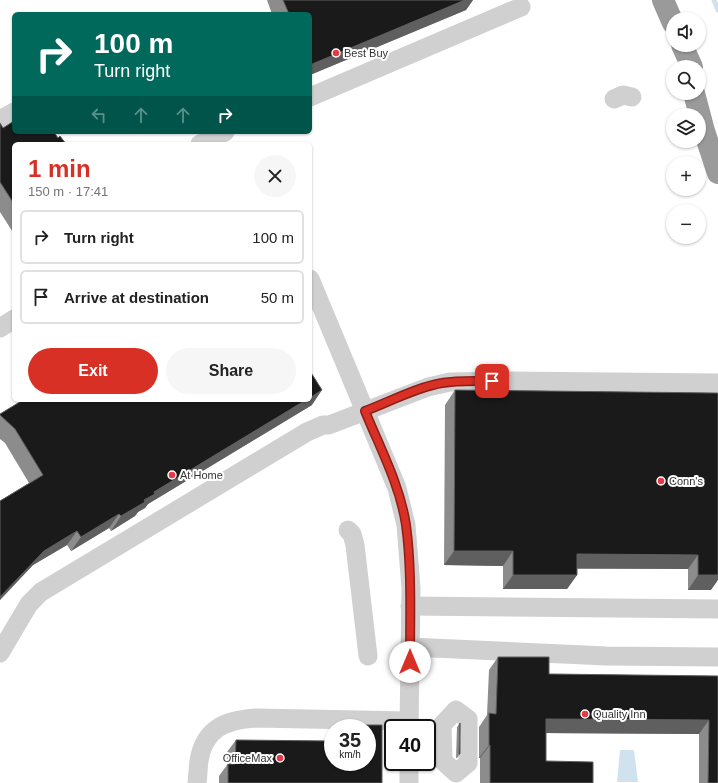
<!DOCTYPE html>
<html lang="en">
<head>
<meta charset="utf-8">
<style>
  :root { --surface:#fff; --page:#f6f6f6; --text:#222; --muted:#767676; --line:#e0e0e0; --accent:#d93025 }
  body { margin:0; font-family:Arial,sans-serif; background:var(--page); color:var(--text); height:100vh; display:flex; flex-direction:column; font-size:15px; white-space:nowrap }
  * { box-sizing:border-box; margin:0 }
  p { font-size:13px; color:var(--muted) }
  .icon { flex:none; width:22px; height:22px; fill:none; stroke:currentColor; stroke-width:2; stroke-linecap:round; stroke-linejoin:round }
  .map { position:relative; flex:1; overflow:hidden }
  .details { position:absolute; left:12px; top:142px; width:300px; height:260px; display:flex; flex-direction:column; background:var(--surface); border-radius:6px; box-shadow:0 1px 3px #0004 }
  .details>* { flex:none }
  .top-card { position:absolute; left:12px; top:12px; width:300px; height:122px; border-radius:6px; box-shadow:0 1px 3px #0004; background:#00695c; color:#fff; overflow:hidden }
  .controls { position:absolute; left:666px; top:12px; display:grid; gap:8px }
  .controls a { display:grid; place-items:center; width:40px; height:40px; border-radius:50%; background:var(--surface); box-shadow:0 1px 3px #0004; font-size:20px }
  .speed { position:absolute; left:324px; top:719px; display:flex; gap:8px; font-size:20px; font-weight:700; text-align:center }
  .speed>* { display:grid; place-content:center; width:52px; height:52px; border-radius:50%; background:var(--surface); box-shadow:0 1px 3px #0004; line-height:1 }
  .speed small { font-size:10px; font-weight:400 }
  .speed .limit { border:2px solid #111; border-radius:6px; background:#fff; color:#111 }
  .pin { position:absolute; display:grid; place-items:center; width:34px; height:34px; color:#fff; margin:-17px; border-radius:8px; box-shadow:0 2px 6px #0006 }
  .me { position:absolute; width:44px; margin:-22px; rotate:0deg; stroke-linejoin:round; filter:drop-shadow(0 0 3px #0008) }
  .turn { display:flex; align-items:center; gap:14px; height:84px; padding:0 16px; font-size:18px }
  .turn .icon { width:52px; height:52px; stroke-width:2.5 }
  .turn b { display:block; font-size:28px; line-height:34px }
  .lanes { display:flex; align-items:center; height:38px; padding:0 16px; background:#0003; justify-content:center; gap:20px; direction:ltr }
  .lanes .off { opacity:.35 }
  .round { display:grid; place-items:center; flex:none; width:42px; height:42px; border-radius:21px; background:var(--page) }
  .headline { display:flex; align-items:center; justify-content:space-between; height:68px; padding:0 16px }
  h1 { font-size:24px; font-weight:700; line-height:30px; color:var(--accent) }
  .primary-button { display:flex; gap:8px; margin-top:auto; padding:8px 16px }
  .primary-button a { flex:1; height:46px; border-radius:24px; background:var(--accent); color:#fff; font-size:16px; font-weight:700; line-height:46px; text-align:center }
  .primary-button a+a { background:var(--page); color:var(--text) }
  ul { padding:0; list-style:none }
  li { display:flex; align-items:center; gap:12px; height:54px; margin:0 8px 6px; padding:0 8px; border:2px solid var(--line); border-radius:6px }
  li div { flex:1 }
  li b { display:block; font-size:15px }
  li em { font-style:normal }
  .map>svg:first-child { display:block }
  .water { fill:#cfe2ee }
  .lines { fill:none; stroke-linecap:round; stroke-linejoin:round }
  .stream { stroke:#cfe2ee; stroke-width:5 }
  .minor { stroke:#d0d0d0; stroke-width:19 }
  .highway { stroke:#9a9a9a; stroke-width:22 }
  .wall { fill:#8c8c8c }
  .shaded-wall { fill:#5f5f5f }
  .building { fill:#1a1a1a; stroke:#5f5f5f }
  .route-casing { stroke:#8d1f18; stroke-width:10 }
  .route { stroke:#d93025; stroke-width:7 }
  .poi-dot { fill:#e63946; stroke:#fff; stroke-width:1.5 }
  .labels { text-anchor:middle; stroke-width:4; stroke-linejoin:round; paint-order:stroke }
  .poi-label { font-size:11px; fill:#333; stroke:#fff; text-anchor:start }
</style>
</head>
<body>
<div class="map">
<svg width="718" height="783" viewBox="0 0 718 783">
  <rect width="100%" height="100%" fill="#fff"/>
  <path class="water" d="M620 750H634L638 782H617Z"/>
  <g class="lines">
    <path class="stream" d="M714 0 718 10"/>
    <g class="minor">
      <path d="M310 97 521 7"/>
      <path d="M614 99 623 95 632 97"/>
      <path d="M0 120 14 112"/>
      <path d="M200 144 225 132"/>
      <path d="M310 279 397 488 406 525 411 588 409 728"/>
      <path d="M0 328 14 319"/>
      <path d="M348 530 352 534 355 545 368 656"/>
      <path d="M410 606 718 609"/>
      <path d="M410 647 606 656 718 657"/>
      <path d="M0 653 29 604 41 592 307 432 323 425H329L428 387 450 382 508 381 718 383"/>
      <path d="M456 710 468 719V763L456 773 443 761 442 725Z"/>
      <path d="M197 783C198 776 198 768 199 761 204 728 226 720 256 718L409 721"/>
      <path d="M409 783V762"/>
    </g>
    <g class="highway">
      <path d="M663 0 673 23"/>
      <path d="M682 45 692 67"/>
      <path d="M694 93 704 131 718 173"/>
    </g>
  </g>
  <g class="wall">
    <path d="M267 0H473L466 10 310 75V14H272Z"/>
    <path d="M0 123 3 128 58 138 66 144H14V234L0 212Z"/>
    <path d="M455 390 718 393 711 590H688V569H577V575L567 589H503V566L444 565 445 405Z"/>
    <path d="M312 405 148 504 145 508 138 512 135 516 111 531 109 528 71 551 67 545 33 565 0 600V501L29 483 5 443 0 439V414Z"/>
    <path d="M498 657 549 674 718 676V783H699V734L546 733V761L593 783H480V758H479V727L487 715 489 670Z"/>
    <path d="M460 723V754L457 758H456L457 727Z"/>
    <path d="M365 725H382V783H219V776L227 765V752L236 740 333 741V762H367V728H363Z"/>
  </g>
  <g class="shaded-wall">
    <path d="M465 0H473L466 10 310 75V65Z"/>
    <path d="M322 390 312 405 148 504 145 508 138 512 135 516 111 531 121 516 144 500 154 492 306 400H310V398Z"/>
    <path d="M119 514 109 528 71 551 81 537Z"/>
    <path d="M77 531 67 545 33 565 0 600V597L44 551Z"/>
    <path d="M454 551H513L503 566 444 565Z"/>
    <path d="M577 554 698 555 688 569 567 568Z"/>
    <path d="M513 575H577L567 589H503Z"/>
    <path d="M698 575H718V580L711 590H688Z"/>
    <path d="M546 719 709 720 699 734 536 733Z"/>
    <path d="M489 745H490L480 758H479Z"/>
  </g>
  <g class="building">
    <path d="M283 0H465L310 65V14H289Z"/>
    <path d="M14 121V132H54L58 138 60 136 66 144H14V204L0 182V123L3 128Z"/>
    <path d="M310 371 322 390 310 398Z"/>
    <path d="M455 390 718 393V575H698V555L577 554V575H513V551H454Z"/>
    <path d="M23 400H306L154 492 155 494 144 500 145 502 121 516 119 514 81 537 77 531 44 551 0 597V501L43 475 15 429 0 415V414Z"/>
    <path d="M498 657H549V674L718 676V783H708L709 720 546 719V761L593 762V783H490V745H489V713L496 714Z"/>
    <path d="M460 723V754H459Z"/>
    <path d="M365 725H382V783H228V764H235L236 740 333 741V762H367V728H365Z"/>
  </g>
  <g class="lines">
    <g class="route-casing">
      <path id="route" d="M410 662C410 617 412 569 406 525 400 485 380 448 365 411 389 402 417 387 442 383 458 380 475 381 492 381"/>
    </g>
    <use href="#route" class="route"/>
  </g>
  <g class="poi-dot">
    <circle cx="336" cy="53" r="4"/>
    <circle cx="172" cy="475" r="4"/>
    <circle cx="661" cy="481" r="4"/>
    <circle cx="585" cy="714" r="4"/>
    <circle cx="280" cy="758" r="4"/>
  </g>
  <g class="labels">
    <g class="poi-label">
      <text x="344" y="57">Best Buy</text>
      <text x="180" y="479">At Home</text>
      <text x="669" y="485">Conn's</text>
      <text x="593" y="718">Quality Inn</text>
      <text x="272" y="762" text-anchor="end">OfficeMax</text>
    </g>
  </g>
</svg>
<div class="controls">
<a><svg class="icon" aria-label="sound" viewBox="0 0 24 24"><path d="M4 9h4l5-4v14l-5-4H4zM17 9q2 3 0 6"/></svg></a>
<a><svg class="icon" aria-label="search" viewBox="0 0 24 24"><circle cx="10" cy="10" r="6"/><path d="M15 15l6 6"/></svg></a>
<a><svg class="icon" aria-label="layers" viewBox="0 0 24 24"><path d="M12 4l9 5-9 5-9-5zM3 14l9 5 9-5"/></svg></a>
<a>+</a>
<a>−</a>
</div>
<div class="speed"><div>35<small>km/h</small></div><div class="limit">40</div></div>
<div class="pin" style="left:492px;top:381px;background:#d93025"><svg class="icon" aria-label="arrive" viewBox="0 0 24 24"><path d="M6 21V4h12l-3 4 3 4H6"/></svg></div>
<svg class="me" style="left:410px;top:662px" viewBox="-20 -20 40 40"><circle r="19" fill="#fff"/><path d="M0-13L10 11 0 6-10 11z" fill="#d93025"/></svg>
<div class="top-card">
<div class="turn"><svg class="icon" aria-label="right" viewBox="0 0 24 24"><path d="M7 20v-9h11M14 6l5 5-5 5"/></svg><div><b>100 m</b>Turn right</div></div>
<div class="lanes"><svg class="icon off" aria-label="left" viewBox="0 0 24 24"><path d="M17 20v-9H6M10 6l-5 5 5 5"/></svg><svg class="icon off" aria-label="ahead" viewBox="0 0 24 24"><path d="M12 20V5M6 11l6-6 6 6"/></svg><svg class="icon off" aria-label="ahead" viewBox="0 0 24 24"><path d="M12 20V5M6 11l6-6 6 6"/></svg><svg class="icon" aria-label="right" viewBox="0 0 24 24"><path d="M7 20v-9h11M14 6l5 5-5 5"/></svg></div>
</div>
<section class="details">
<div class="headline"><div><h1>1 min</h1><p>150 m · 17:41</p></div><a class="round"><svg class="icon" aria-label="close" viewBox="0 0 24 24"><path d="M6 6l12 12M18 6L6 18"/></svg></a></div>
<ul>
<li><svg class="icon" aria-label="right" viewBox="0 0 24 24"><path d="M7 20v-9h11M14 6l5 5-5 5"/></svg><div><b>Turn right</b></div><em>100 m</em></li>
<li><svg class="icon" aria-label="arrive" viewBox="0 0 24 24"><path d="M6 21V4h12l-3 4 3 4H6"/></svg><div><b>Arrive at destination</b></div><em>50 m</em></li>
</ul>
<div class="primary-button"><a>Exit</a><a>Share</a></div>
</section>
</div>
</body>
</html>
